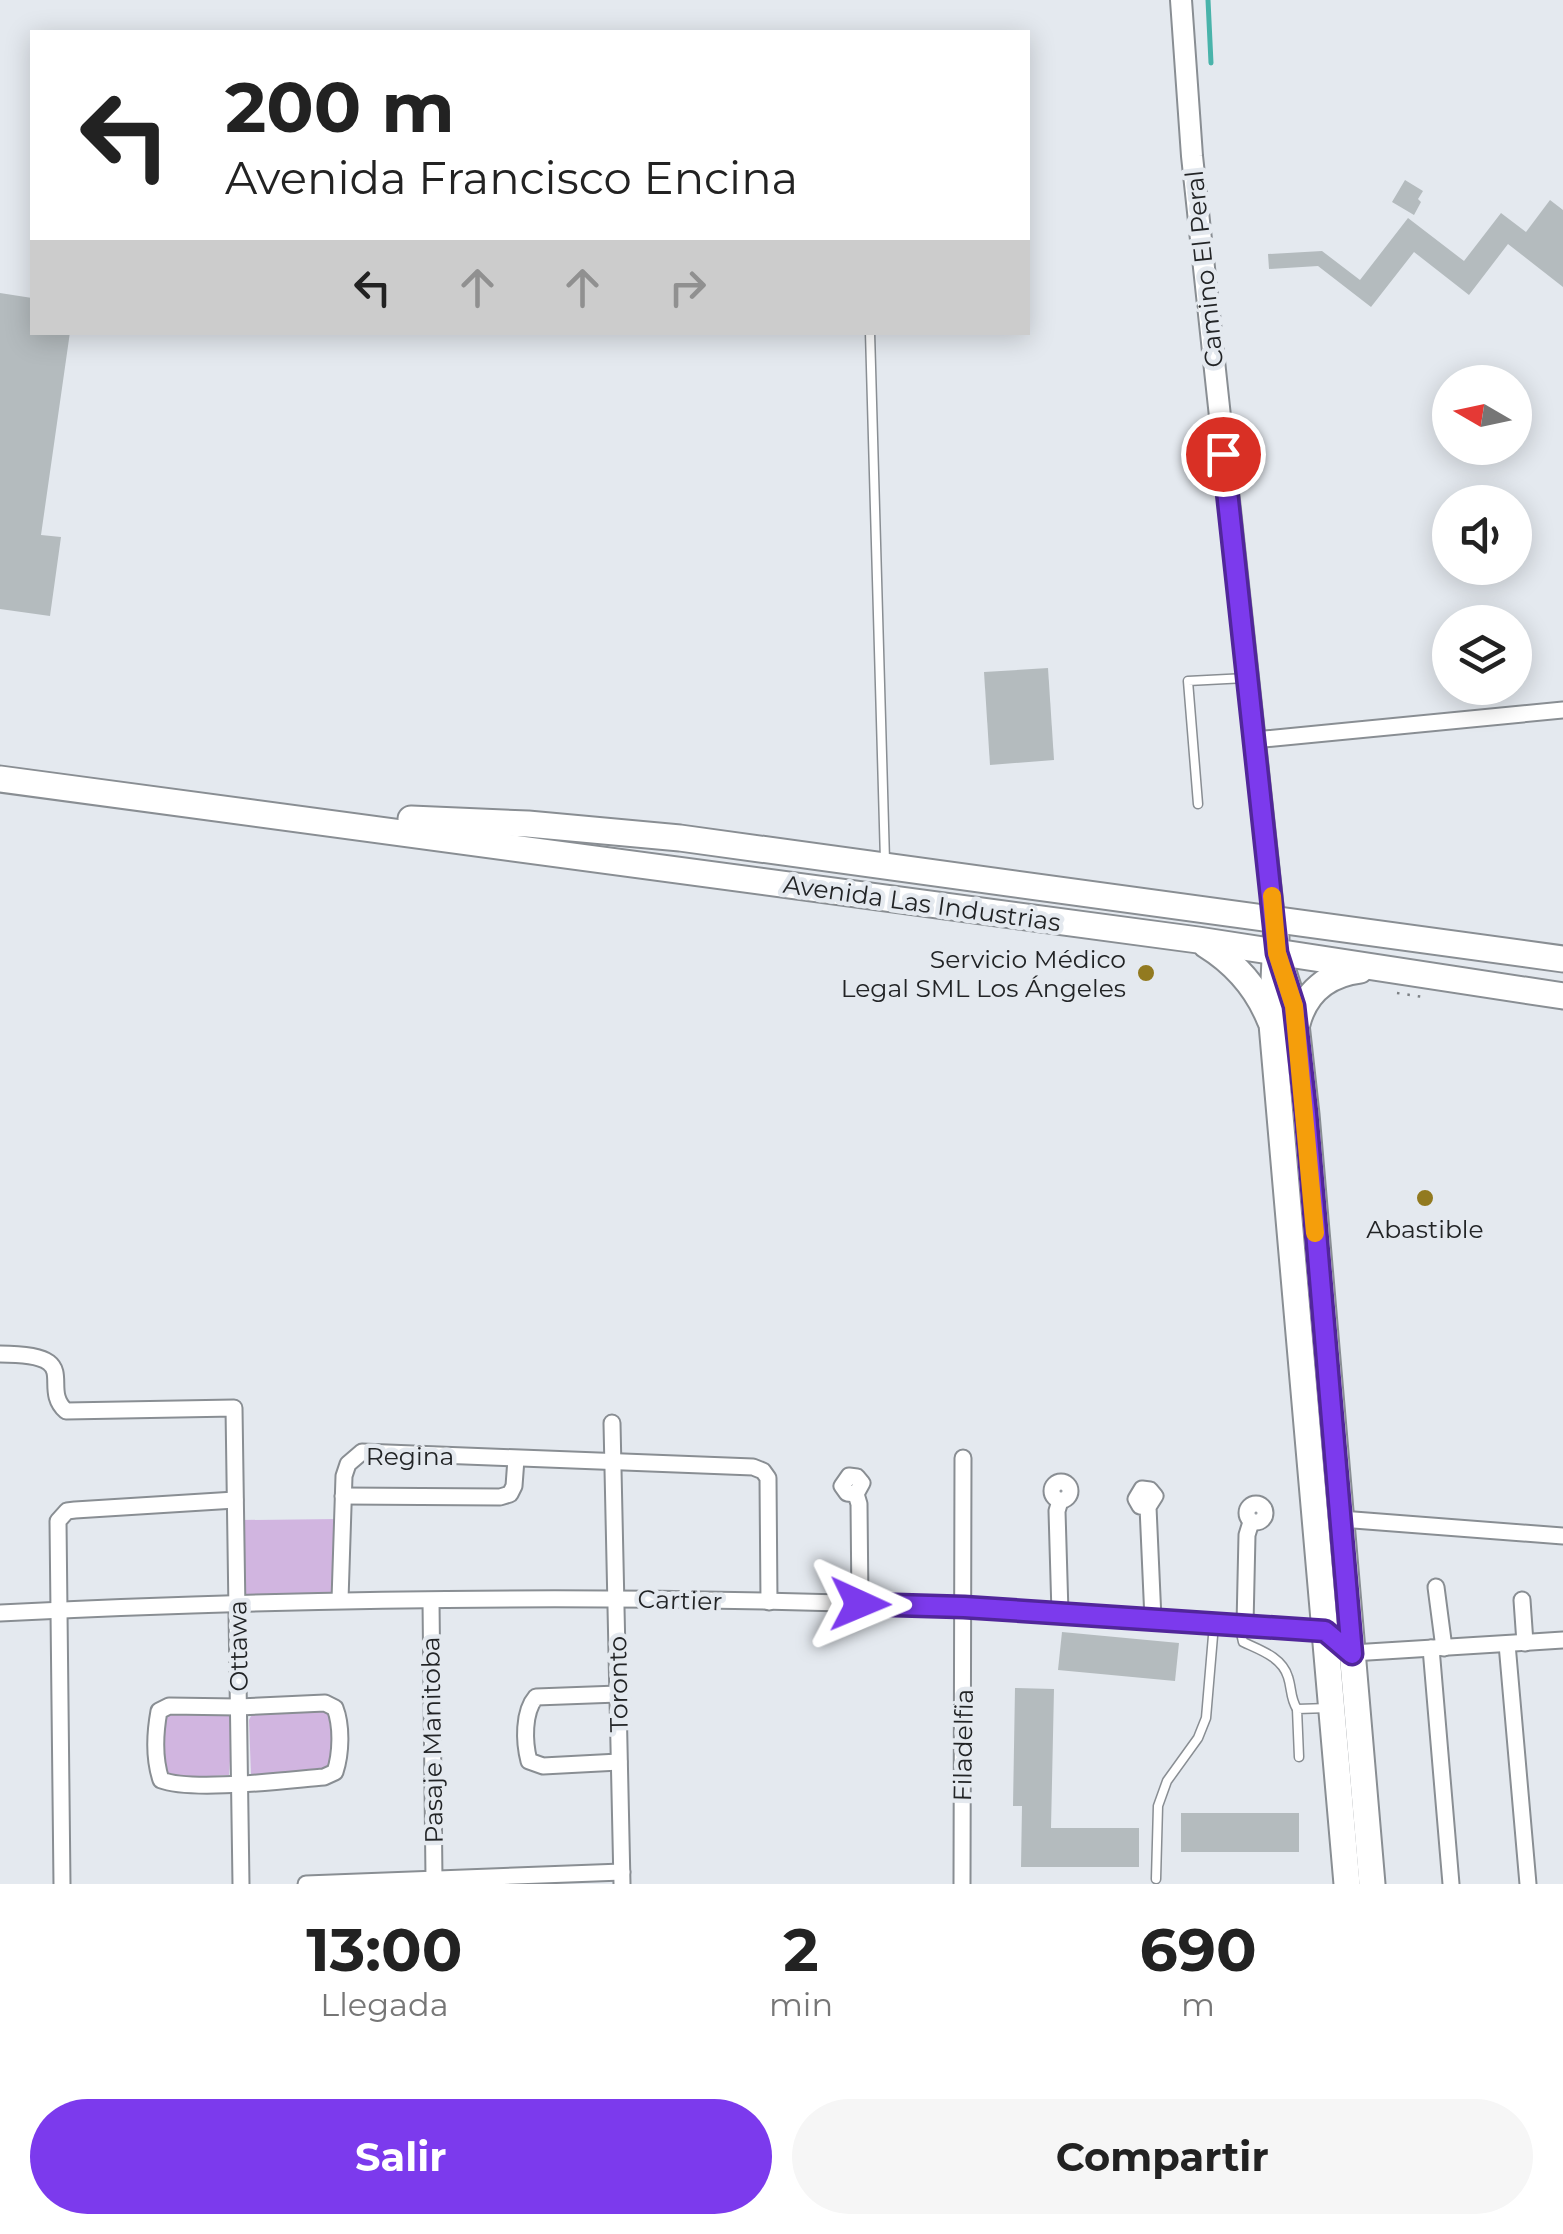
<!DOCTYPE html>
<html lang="es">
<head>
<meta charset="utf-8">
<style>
  :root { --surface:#fff; --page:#f6f6f6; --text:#222; --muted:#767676; --accent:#7c3aed }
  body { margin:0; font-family:Montserrat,sans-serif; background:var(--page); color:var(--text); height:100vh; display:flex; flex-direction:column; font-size:38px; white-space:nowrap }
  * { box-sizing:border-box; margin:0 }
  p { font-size:32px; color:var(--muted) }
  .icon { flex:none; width:55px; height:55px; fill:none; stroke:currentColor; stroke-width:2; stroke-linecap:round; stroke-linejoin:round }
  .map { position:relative; height:1884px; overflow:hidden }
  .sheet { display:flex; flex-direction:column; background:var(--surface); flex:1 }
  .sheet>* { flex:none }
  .hud { position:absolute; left:30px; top:30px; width:1000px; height:305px; border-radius:0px; box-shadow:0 5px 25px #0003; background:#fff; color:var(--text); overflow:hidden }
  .needle { width:65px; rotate:279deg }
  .controls { position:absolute; left:1432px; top:365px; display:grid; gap:20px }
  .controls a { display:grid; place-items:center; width:100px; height:100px; border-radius:50%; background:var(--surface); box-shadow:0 5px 25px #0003; font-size:50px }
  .pin { position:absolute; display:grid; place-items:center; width:85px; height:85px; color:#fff; margin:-42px; border:5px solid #fff; border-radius:50%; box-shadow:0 2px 10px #0007 }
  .me { position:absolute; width:110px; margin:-55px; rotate:91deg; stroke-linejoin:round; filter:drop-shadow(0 0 8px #0008) }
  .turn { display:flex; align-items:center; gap:35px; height:210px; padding:0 30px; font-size:45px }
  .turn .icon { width:130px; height:130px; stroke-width:2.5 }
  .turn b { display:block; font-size:70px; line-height:85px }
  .lanes { display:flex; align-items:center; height:95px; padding:0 30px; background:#0003; justify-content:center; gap:50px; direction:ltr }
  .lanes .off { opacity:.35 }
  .eta { display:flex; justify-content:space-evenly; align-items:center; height:170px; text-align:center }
  .eta b { font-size:60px; font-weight:700; line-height:70px }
  .cta { display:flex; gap:20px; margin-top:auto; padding:20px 30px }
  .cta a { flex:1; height:115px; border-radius:60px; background:var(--accent); color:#fff; font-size:40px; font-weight:700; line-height:115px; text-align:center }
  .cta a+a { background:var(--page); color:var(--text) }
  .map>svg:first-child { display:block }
  .green { fill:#d1b5e0 }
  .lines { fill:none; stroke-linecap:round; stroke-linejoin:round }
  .stream { stroke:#49b3aa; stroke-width:5 }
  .building { fill:#b4bbbe }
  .service-casing { stroke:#898e93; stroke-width:11 }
  .minor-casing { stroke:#898e93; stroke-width:19 }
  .tertiary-casing { stroke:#898e93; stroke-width:24 }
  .primary-casing { stroke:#898e93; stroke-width:29 }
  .path { stroke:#7c8084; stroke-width:2.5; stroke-dasharray:2.5 8; stroke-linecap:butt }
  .service { stroke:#fff; stroke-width:8 }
  .minor { stroke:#fff; stroke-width:15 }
  .tertiary { stroke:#fff; stroke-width:20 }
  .primary { stroke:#fff; stroke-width:25 }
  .route-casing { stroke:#51269a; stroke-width:25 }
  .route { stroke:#7c3aed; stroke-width:18 }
  .slow { stroke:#f59e0b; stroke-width:18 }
  .poi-dot { fill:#927a20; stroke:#e4e9ef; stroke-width:4 }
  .labels { text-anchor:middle; stroke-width:9; stroke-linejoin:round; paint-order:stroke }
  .street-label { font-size:25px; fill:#222426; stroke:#e4e9ef }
  .poi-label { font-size:25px; fill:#222426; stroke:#e4e9ef; text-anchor:end }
</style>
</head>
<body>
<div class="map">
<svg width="1563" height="1884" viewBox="0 0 1563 1884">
  <rect width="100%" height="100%" fill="#e4e9ef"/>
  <g class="green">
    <path d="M338 1519 336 1596 243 1598 242 1520Z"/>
    <path d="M323 1707 333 1713 332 1769 251 1775 249 1720 253 1712Z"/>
    <path d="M164 1712H230L233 1718 229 1775 165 1779 160 1721Z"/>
  </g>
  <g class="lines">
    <path class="stream" d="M1208 0 1211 63"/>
  </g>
  <g class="building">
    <path d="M1405 180 1423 191 1418 199 1421 202 1414 215 1392 202Z"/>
    <path d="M1550 200 1563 210V287L1508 244 1469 295 1414 252 1371 307 1318 266 1269 269 1268 254 1322 251 1360 280 1408 218 1464 261 1501 213 1526 232Z"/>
    <path d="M0 293 32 298V332H70L41 535 61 537 50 616 0 609Z"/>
    <path d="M1048 668 1054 760 990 765 984 672Z"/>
    <path d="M1062 1632 1179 1643 1175 1681 1058 1670Z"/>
    <path d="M1015 1688 1054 1689 1051 1828H1139V1867H1021L1022 1806H1013Z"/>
    <rect x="1181" y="1813" width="118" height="39"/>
  </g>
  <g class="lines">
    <g class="service-casing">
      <g id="service">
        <path d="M870 332 885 861"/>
        <path d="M1198 804 1188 681 1246 678"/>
        <path d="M1244 1626 1241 1633 1243 1642C1260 1650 1282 1657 1288 1677 1292 1689 1290 1698 1297 1709"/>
        <path d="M1299 1757 1297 1709 1329 1708"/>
        <path d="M1156 1879 1158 1806 1167 1781 1198 1738 1206 1718 1214 1624"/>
      </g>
    </g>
    <g class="minor-casing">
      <g id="minor">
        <path d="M1254 740 1563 710"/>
        <path d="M0 1354C87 1354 38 1386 66 1411L234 1408 241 1884"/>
        <path d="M612 1423 622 1884"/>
        <circle cx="1061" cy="1491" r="9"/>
        <path d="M856 1494 847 1493 842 1486 849 1476 857 1477 862 1483 856 1494 859 1504 860 1604"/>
        <path d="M343 1496 500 1497 510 1494 514 1486 516 1459"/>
        <circle cx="1256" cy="1513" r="9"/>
        <path d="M1148 1507 1140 1506 1136 1499 1142 1489 1150 1490 1155 1496 1148 1507 1153 1619"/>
        <path d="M1341 1519 1563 1536"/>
        <path d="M1436 1587 1444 1648"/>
        <path d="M340 1600 344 1476 348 1464 362 1452 753 1467 763 1471 768 1478 769 1602"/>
        <path d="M1522 1600 1525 1643"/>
        <path d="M431 1601 434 1879"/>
        <path d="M0 1613C320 1597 641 1594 962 1607 1083 1612 1204 1622 1325 1631L1331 1636"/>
        <path d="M1060 1613 1057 1511 1060 1501"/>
        <path d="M1245 1625 1247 1535 1251 1522"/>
        <path d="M1507 1644 1528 1884"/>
        <path d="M1431 1648 1451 1884"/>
        <path d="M1348 1650 1352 1653 1563 1640"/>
        <path d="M618 1694 536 1697C523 1712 524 1742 529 1761L543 1766 619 1762"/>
        <path d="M325 1703 335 1708C342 1726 341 1754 335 1772L324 1777C287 1780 192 1792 161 1780 154 1759 155 1733 159 1711L169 1706 238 1707Z"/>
        <path d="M62 1884 58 1521 67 1511 75 1510 235 1500"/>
        <path d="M306 1884 622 1872"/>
        <path d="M962 1884 963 1458"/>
      </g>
    </g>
    <g class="tertiary-casing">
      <path id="tertiary" d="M1181 0 1192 156 1274 919"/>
    </g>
    <g class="primary-casing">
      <g id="primary">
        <path d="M0 779 1198 940 1563 996"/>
        <path d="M411 819 528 824 680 838 1563 959"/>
        <path d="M1276 937 1272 1024 1347 1884"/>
        <path d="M1206 945C1235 963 1257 988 1270 1020"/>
        <path d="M1280 962 1294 1006 1306 1114 1372 1884"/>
        <path d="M1297 1024C1305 992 1328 974 1360 970"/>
      </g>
    </g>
    <path class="path" d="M1397 993 1423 997"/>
    <use href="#service" class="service"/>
    <use href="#minor" class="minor"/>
    <use href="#tertiary" class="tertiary"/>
    <use href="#primary" class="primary"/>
  </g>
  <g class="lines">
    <g class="route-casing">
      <path id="route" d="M860 1604 964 1607 1325 1631 1352 1654 1306 1114 1294 1006 1277 953 1223 454"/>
    </g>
    <use href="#route" class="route"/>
    <path class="slow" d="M1272 896 1277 953 1294 1006 1315 1233"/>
  </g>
  <g class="poi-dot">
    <circle cx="1146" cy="973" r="10"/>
    <circle cx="1425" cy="1198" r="10"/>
  </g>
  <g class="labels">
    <g class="street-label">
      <text transform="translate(1204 269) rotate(-96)" y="9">Camino El Peral</text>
      <text transform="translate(922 903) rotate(8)" y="9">Avenida Las Industrias</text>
      <text x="410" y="1465">Regina</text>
      <text transform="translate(680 1600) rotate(2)" y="9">Cartier</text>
      <text transform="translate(238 1646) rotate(-91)" y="9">Ottawa</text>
      <text transform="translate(618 1684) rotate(-91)" y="9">Toronto</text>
      <text transform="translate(432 1740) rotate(-91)" y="9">Pasaje Manitoba</text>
      <text transform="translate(963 1745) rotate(-89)" y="9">Filadelfia</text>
    </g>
    <g class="poi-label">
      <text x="1126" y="968">Servicio Médico<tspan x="1126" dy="29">Legal SML Los Ángeles</tspan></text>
      <text x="1425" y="1238" text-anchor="middle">Abastible</text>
    </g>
  </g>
</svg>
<div class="controls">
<a><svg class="needle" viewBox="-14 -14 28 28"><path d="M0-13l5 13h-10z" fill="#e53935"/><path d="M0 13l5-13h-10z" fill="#767676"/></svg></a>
<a><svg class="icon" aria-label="sound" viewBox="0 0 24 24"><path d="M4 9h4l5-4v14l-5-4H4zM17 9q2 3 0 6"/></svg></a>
<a><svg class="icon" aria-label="layers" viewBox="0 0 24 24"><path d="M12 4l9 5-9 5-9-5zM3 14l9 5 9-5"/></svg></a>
</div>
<div class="pin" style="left:1223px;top:454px;background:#d93025"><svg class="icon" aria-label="arrive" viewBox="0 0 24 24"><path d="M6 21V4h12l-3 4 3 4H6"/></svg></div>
<svg class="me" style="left:860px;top:1604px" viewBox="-20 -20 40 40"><path d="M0-17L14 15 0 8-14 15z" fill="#7c3aed" stroke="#fff" stroke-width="4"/></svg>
<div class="hud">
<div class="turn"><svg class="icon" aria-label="left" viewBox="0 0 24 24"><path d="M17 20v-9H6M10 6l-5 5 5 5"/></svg><div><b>200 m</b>Avenida Francisco Encina</div></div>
<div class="lanes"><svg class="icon" aria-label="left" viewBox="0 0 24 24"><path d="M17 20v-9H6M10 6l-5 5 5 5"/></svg><svg class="icon off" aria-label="ahead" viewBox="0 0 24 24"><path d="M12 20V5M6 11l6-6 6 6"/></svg><svg class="icon off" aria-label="ahead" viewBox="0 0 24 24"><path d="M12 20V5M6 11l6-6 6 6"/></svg><svg class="icon off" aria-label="right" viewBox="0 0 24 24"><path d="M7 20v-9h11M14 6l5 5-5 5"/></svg></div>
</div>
</div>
<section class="sheet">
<div class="eta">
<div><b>13:00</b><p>Llegada</p></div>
<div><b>2</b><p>min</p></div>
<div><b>690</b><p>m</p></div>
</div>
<div class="cta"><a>Salir</a><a>Compartir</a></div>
</section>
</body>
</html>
